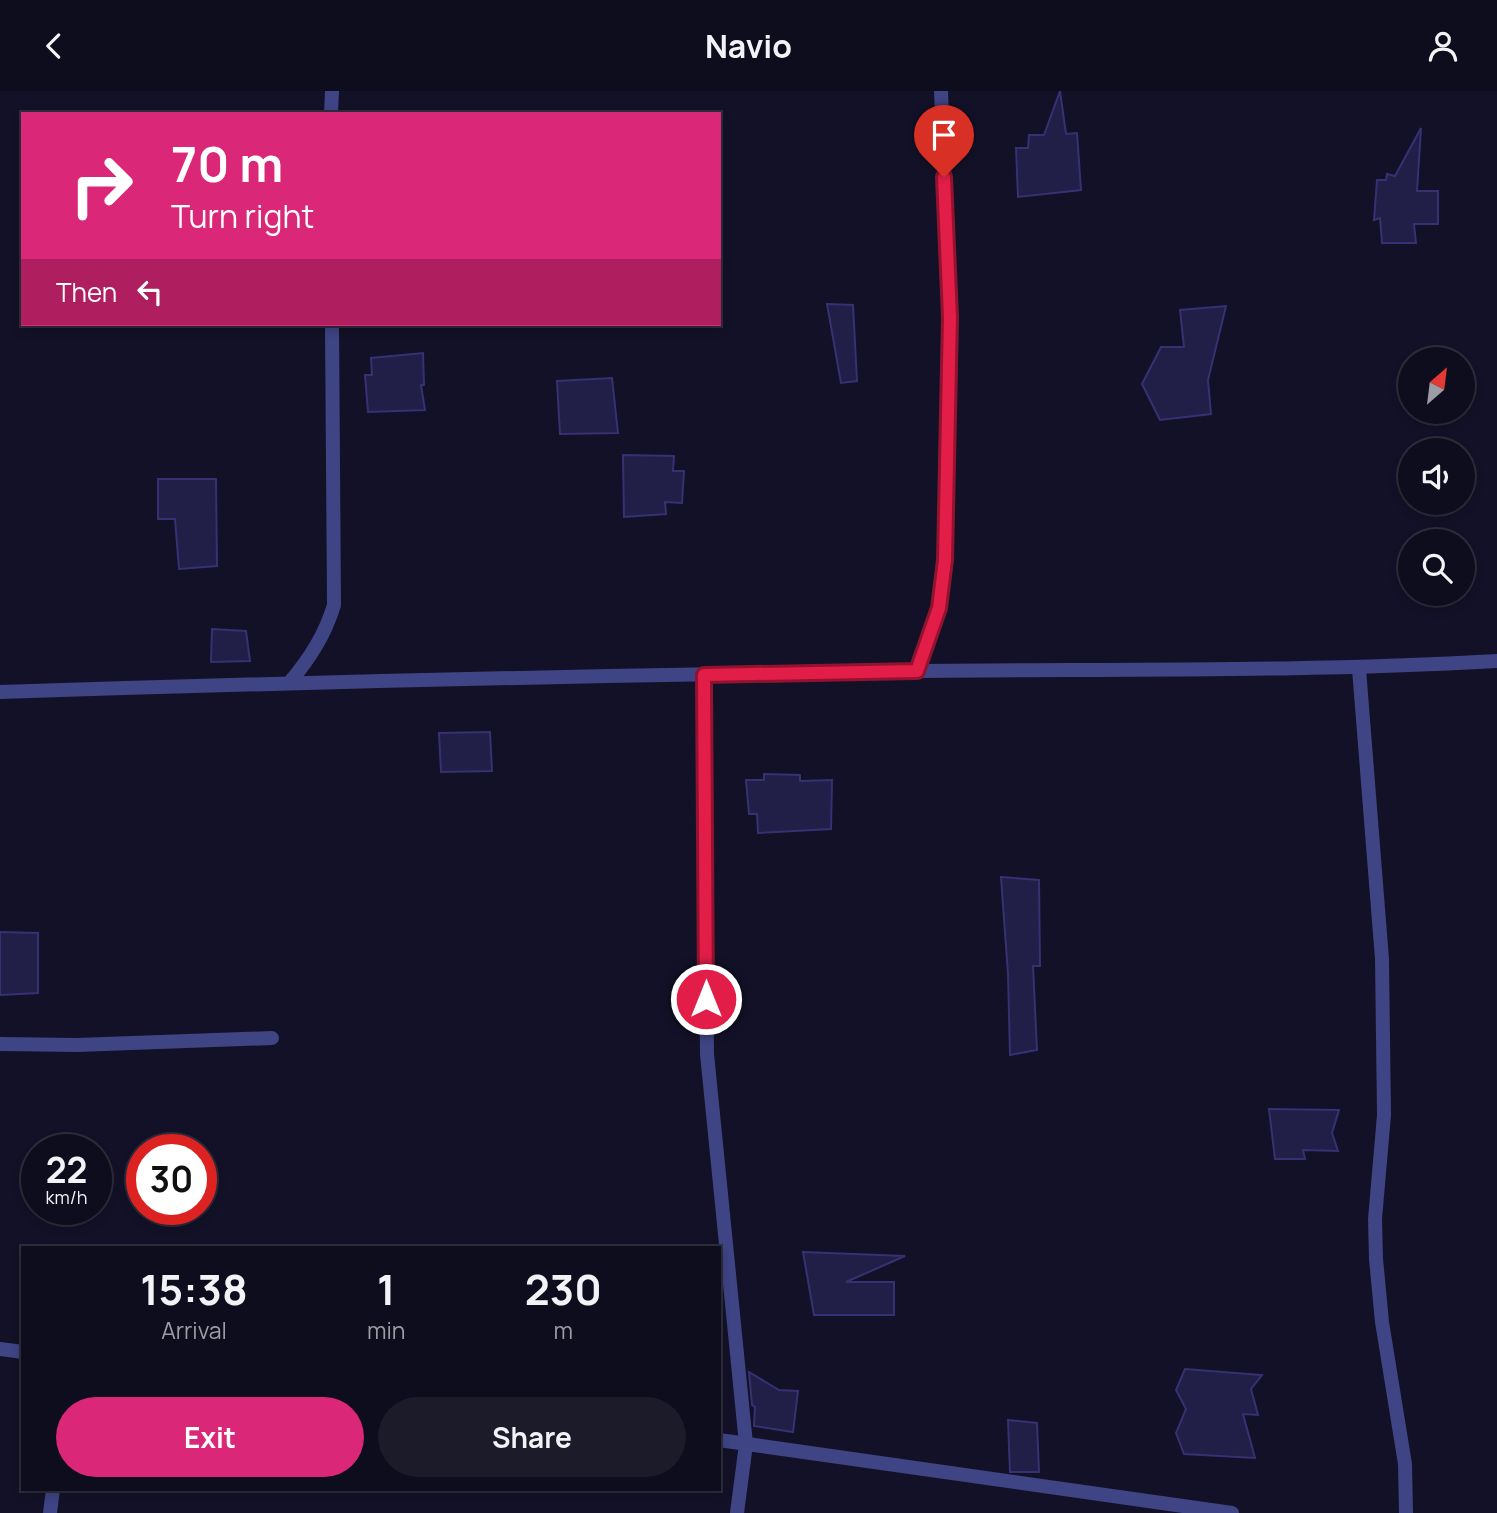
<!DOCTYPE html>
<html lang="en">
<head>
<meta charset="utf-8">
<style>
  :root { --surface:#0e0d1d; --page:#1c1b2a; --text:#f1f3f6; --muted:#9b9ca4; --line:#2e2d3b; --accent:#db2777 }
  body { margin:0; font-family:Manrope,sans-serif; background:var(--page); color:var(--text); height:100vh; display:flex; flex-direction:column; font-size:26px; white-space:nowrap }
  * { box-sizing:border-box; margin:0 }
  p { font-size:23px; color:var(--muted) }
  .icon { flex:none; width:38px; height:38px; fill:none; stroke:currentColor; stroke-width:2; stroke-linecap:round; stroke-linejoin:round }
  .map { position:relative; flex:1; overflow:hidden }
  .drawer { position:absolute; left:21px; top:1155px; width:700px; height:245px; display:flex; flex-direction:column; background:var(--surface); border-radius:0px; box-shadow:0 4px 10px #0003,0 0 0 2px var(--line) }
  .drawer>* { flex:none }
  .hud { position:absolute; left:21px; top:21px; width:700px; height:214px; border-radius:0px; box-shadow:0 4px 10px #0003,0 0 0 2px var(--line); background:#db2777; color:#fff; overflow:hidden }
  .needle { width:46px; rotate:28deg }
  .tools { position:absolute; left:1398px; top:256px; display:grid; gap:14px }
  .tools a { display:grid; place-items:center; width:77px; height:77px; border-radius:50%; background:var(--surface); box-shadow:0 4px 10px #0003,0 0 0 2px var(--line); font-size:35px }
  .speed { position:absolute; left:21px; top:1043px; display:flex; gap:14px; font-size:35px; font-weight:700; text-align:center }
  .speed>* { display:grid; place-content:center; width:91px; height:91px; border-radius:50%; background:var(--surface); box-shadow:0 4px 10px #0003,0 0 0 2px var(--line); line-height:1 }
  .speed small { font-size:18px; font-weight:400 }
  .speed .limit { border:10px solid #d22; background:#fff; color:#111 }
  .pin { position:absolute; display:grid; place-items:center; width:60px; height:60px; color:#fff; margin:-72px -30px; border-radius:50% 50% 50% 0; rotate:-45deg; box-shadow:0 0 7px #0007 }
  .pin .icon { rotate:45deg }
  .me { position:absolute; width:77px; margin:-38px; rotate:0deg; stroke-linejoin:round; filter:drop-shadow(0 0 5px #0008) }
  .turn { display:flex; align-items:center; gap:24px; height:147px; padding:0 35px; font-size:32px }
  .turn .icon { width:91px; height:91px; stroke-width:2.5 }
  .turn b { display:block; font-size:49px; line-height:60px }
  .then { display:flex; align-items:center; height:66px; padding:0 35px; background:#0003; gap:14px; font-size:26px }
  .eta { display:flex; justify-content:space-evenly; align-items:center; height:119px; text-align:center }
  .eta b { font-size:42px; font-weight:700; line-height:49px }
  .button { display:flex; gap:14px; margin-top:auto; padding:14px 35px }
  .button a { flex:1; height:80px; border-radius:42px; background:var(--accent); color:#fff; font-size:28px; font-weight:700; line-height:80px; text-align:center }
  .button a+a { background:var(--page); color:var(--text) }
  header { display:flex; justify-content:space-between; align-items:center; height:91px; padding:0 35px; background:var(--surface); font-size:32px; font-weight:700 }
  .map>svg:first-child { display:block }
  .building { fill:#211e47; stroke:#363172; stroke-width:2 }
  .lines { fill:none; stroke-linecap:round; stroke-linejoin:round }
  .street { stroke:#3e4484; stroke-width:14 }
  .route-casing { stroke:#92132f; stroke-width:18 }
  .route { stroke:#e11d48; stroke-width:12 }
</style>
</head>
<body>
<header><svg class="icon" aria-label="back" viewBox="0 0 24 24"><path d="M15 5l-7 7 7 7"/></svg>Navio<svg class="icon" aria-label="person" viewBox="0 0 24 24"><circle cx="12" cy="8" r="4"/><path d="M4 21q1-7 8-7t8 7"/></svg></header>
<div class="map">
<svg width="1497" height="1422" viewBox="0 0 1497 1422">
  <rect width="100%" height="100%" fill="#121127"/>
  <g class="building">
    <path d="M1060 0 1066 43 1077 42 1081 99 1018 106 1016 57H1028L1029 44H1044Z"/>
    <path d="M1421 37 1417 100H1438V133H1414L1416 152H1382L1380 127 1374 129 1377 89H1386L1387 83 1395 85Z"/>
    <path d="M827 213 853 214 857 290 841 292Z"/>
    <path d="M1226 215 1208 289 1211 323 1160 329 1142 293 1161 256H1184L1180 219Z"/>
    <path d="M423 262 424 294H421L425 319 368 321 365 284H372L371 267Z"/>
    <path d="M612 287 618 342 560 343 557 290Z"/>
    <path d="M623 364 674 365 673 380H684L682 412 665 411 666 423 624 426Z"/>
    <path d="M158 388H216L217 475 179 478 175 428H158Z"/>
    <path d="M212 538 246 540 250 570 211 571Z"/>
    <path d="M490 641 492 680 441 681 439 642Z"/>
    <path d="M764 683 800 684V690L832 689 831 738 758 742 757 723H749L746 689H764Z"/>
    <path d="M1001 786 1039 789 1040 875H1033L1037 959 1010 964 1008 883Z"/>
    <path d="M0 841 38 842V902L0 904Z"/>
    <path d="M1269 1018 1339 1019 1332 1042 1338 1060 1303 1059 1305 1068H1275Z"/>
    <path d="M803 1161 905 1165 846 1191H894V1224H814Z"/>
    <path d="M1185 1278 1262 1284 1251 1298 1258 1324 1243 1323 1255 1367 1184 1363 1176 1342 1186 1318 1176 1299Z"/>
    <path d="M749 1281 779 1299 798 1300 793 1341 754 1335 755 1316 752 1314Z"/>
    <path d="M1008 1329 1037 1332 1039 1381H1010Z"/>
  </g>
  <g class="lines">
    <g class="street">
      <path d="M331 23 332 0"/>
      <path d="M1359 578 1382 868 1384 1024 1375 1128 1376 1168 1382 1231 1405 1373 1406 1422"/>
      <path d="M917 580 939 518 945 469 950 226 941 0"/>
      <path d="M704 584 707 963 746 1353 737 1422"/>
      <path d="M290 591C310 567 325 544 334 514L332 233"/>
      <path d="M0 601C306 591 612 584 918 580 1111 578 1304 581 1497 570"/>
      <path d="M0 953 77 954 272 947"/>
      <path d="M0 1258 23 1261"/>
      <path d="M719 1349 1232 1422"/>
      <path d="M50 1422 53 1398"/>
    </g>
  </g>
  <g class="lines">
    <g class="route-casing">
      <path id="route" d="M706 908 704 584 917 580 939 517 945 469 950 226 944 86"/>
    </g>
    <use href="#route" class="route"/>
  </g>
</svg>
<div class="tools">
<a><svg class="needle" viewBox="-14 -14 28 28"><path d="M0-13l5 13h-10z" fill="#e53935"/><path d="M0 13l5-13h-10z" fill="#9b9ca4"/></svg></a>
<a><svg class="icon" aria-label="sound" viewBox="0 0 24 24"><path d="M4 9h4l5-4v14l-5-4H4zM17 9q2 3 0 6"/></svg></a>
<a><svg class="icon" aria-label="search" viewBox="0 0 24 24"><circle cx="10" cy="10" r="6"/><path d="M15 15l6 6"/></svg></a>
</div>
<div class="speed"><div>22<small>km/h</small></div><div class="limit">30</div></div>
<div class="pin" style="left:944px;top:86px;background:#d93025"><svg class="icon" aria-label="arrive" viewBox="0 0 24 24"><path d="M6 21V4h12l-3 4 3 4H6"/></svg></div>
<svg class="me" style="left:706px;top:908px" viewBox="-20 -20 40 40"><circle r="17" fill="#e11d48" stroke="#fff" stroke-width="3"/><path d="M0-11L8 9 0 5-8 9z" fill="#fff"/></svg>
<div class="hud">
<div class="turn"><svg class="icon" aria-label="right" viewBox="0 0 24 24"><path d="M7 20v-9h11M14 6l5 5-5 5"/></svg><div><b>70 m</b>Turn right</div></div>
<div class="then">Then<svg class="icon" aria-label="left" viewBox="0 0 24 24"><path d="M17 20v-9H6M10 6l-5 5 5 5"/></svg></div>
</div>
<section class="drawer">
<div class="eta">
<div><b>15:38</b><p>Arrival</p></div>
<div><b>1</b><p>min</p></div>
<div><b>230</b><p>m</p></div>
</div>
<div class="button"><a>Exit</a><a>Share</a></div>
</section>
</div>
</body>
</html>
